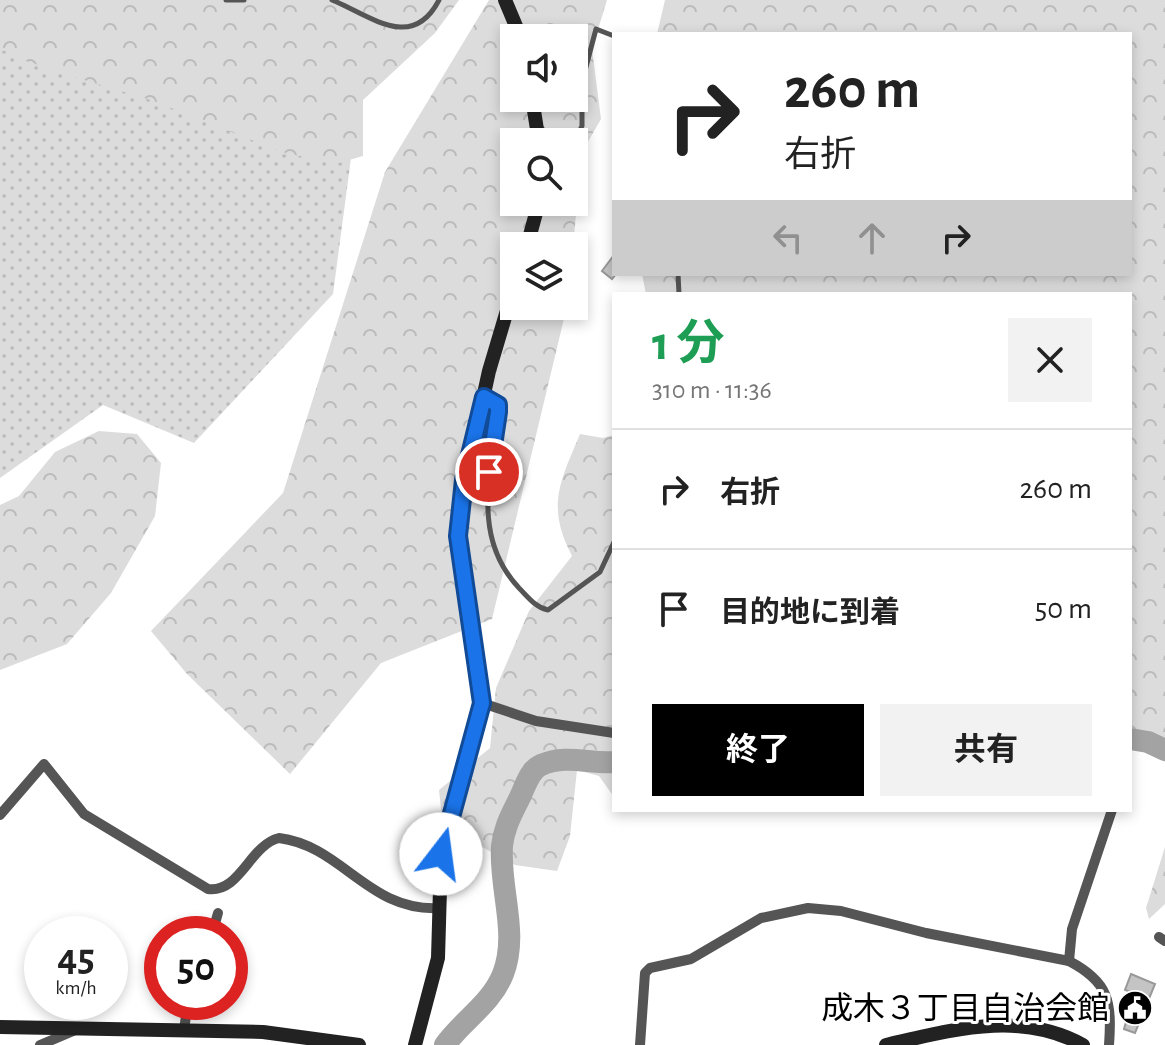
<!DOCTYPE html>
<html lang="ja">
<head>
<meta charset="utf-8">
<style>
  :root { --surface:#fff; --page:#f2f2f2; --text:#222; --muted:#767676; --line:#e0e0e0; --accent:#000 }
  body { margin:0; font-family:"Alegreya Sans","Noto Sans JP",sans-serif; background:var(--page); color:var(--text); height:100vh; display:flex; flex-direction:column; font-size:30px; white-space:nowrap }
  * { box-sizing:border-box; margin:0 }
  p { font-size:26px; color:var(--muted) }
  .icon { flex:none; width:44px; height:44px; fill:none; stroke:currentColor; stroke-width:2; stroke-linecap:round; stroke-linejoin:round }
  .map { position:relative; flex:1; overflow:hidden }
  .panel { position:absolute; left:612px; top:292px; width:520px; height:520px; display:flex; flex-direction:column; background:var(--surface); border-radius:0px; box-shadow:0 4px 12px #0003 }
  .panel>* { flex:none }
  .top-card { position:absolute; left:612px; top:32px; width:520px; height:244px; border-radius:0px; box-shadow:0 4px 12px #0003; background:#fff; color:var(--text); overflow:hidden }
  .buttons { position:absolute; left:500px; top:24px; display:grid; gap:16px }
  .buttons a { display:grid; place-items:center; width:88px; height:88px; border-radius:0px; background:var(--surface); box-shadow:0 4px 12px #0003; font-size:40px }
  .speed { position:absolute; left:24px; top:916px; display:flex; gap:16px; font-size:40px; font-weight:700; text-align:center }
  .speed>* { display:grid; place-content:center; width:104px; height:104px; border-radius:50%; background:var(--surface); box-shadow:0 4px 12px #0003; line-height:1 }
  .speed small { font-size:20px; font-weight:400 }
  .speed .limit { border:12px solid #d22; background:#fff; color:#111 }
  .pin { position:absolute; display:grid; place-items:center; width:68px; height:68px; color:#fff; margin:-34px; border:4px solid #fff; border-radius:50%; box-shadow:0 2px 8px #0007 }
  .me { position:absolute; width:88px; margin:-44px; rotate:15deg; stroke-linejoin:round; filter:drop-shadow(0 0 6px #0008) }
  .turn { display:flex; align-items:center; gap:28px; height:168px; padding:0 40px; font-size:36px }
  .turn .icon { width:104px; height:104px; stroke-width:2.5 }
  .turn b { display:block; font-size:56px; line-height:68px }
  .lanes { display:flex; align-items:center; height:76px; padding:0 40px; background:#0003; justify-content:center; gap:40px; direction:ltr }
  .lanes .off { opacity:.35 }
  .round { display:grid; place-items:center; flex:none; width:84px; height:84px; border-radius:0px; background:var(--page) }
  .summary { display:flex; align-items:center; justify-content:space-between; height:136px; padding:0 40px }
  h1 { font-size:48px; font-weight:700; line-height:60px; color:#1e9e55 }
  .primary-button { display:flex; gap:16px; margin-top:auto; padding:16px 40px }
  .primary-button a { flex:1; height:92px; border-radius:0px; background:var(--accent); color:#fff; font-size:32px; font-weight:700; line-height:92px; text-align:center }
  .primary-button a+a { background:var(--page); color:var(--text) }
  ul { padding:0; list-style:none }
  li { display:flex; align-items:center; gap:24px; height:120px; padding:0 40px; border-top:2px solid var(--line) }
  li div { flex:1 }
  li b { display:block; font-size:30px }
  li em { font-style:normal }
  .map>svg:first-child { display:block }
  .grass { fill:url(#grass-dots) }
  .forest { fill:url(#forest-crowns); fill-rule:evenodd }
  .lines { fill:none; stroke-linecap:round; stroke-linejoin:round }
  .river { stroke:#a3a3a3; stroke-width:22 }
  .building { fill:#c4c4c4; stroke:#999; stroke-width:2 }
  .lane { stroke:#555; stroke-width:5 }
  .street { stroke:#555; stroke-width:10 }
  .secondary { stroke:#222; stroke-width:14 }
  .route-casing { stroke:#114b97; stroke-width:20 }
  .route { stroke:#1a73e8; stroke-width:14 }
  .labels { text-anchor:middle; stroke-width:6; stroke-linejoin:round; paint-order:stroke }
  .poi-label { font-size:32px; fill:#000; stroke:#fff; text-anchor:end }
</style>
</head>
<body>
<div class="map">
<svg width="1165" height="1045" viewBox="0 0 1165 1045">
  <defs>
    <pattern id="grass-dots" width="8" height="8" patternUnits="userSpaceOnUse" patternTransform="scale(2)"><rect width="8" height="8" fill="#dcdcdc"/><path d="M2 2h.1M6 6h.1" fill="none" stroke="#bbb" stroke-width="1.8" stroke-linecap="round"/></pattern>
    <pattern id="forest-crowns" width="20" height="18" patternUnits="userSpaceOnUse" patternTransform="scale(2)"><rect width="20" height="18" fill="#dcdcdc"/><path d="M2 6a3 3 0 1 1 6 0M12 15a3 3 0 1 1 6 0" fill="none" stroke="#bbb"/></pattern>
  </defs>
  <rect width="100%" height="100%" fill="#fff"/>
  <path class="grass" d="M0 0 353 143 333 294 194 443 103 405 0 478Z"/>
  <g class="forest">
    <path d="M0 0H459L435 33 363 100V156L335 164 282 152 151 100 47 69 0 49Z"/>
    <path d="M489 0H607L592 49 601 119 582 152 573 246H514V306H567L492 619 381 663 290 774 187 674 151 631 283 493 385 172ZM514 38H574V98H514ZM514 142H574V202H514Z"/>
    <path d="M665 0H1165V762L1130 742V294H646L642 274H1130V34H657Z"/>
    <path d="M99 431 137 434 161 463 155 516 111 593 67 644 0 670V505L19 496 55 452Z"/>
    <path d="M580 434 603 438 614 435V797L599 776 577 770 570 836 557 871 515 865 482 847 444 837 439 790 490 748 496 688 529 611 572 556C546 506 560 482 580 434Z"/>
    <path d="M1165 847V904L1149 919 1146 908Z"/>
  </g>
  <g class="lines">
    <g class="river">
      <path d="M1130 739 1148 742 1165 750"/>
      <path d="M445 1045C463 1020 491 1004 503 974 519 933 499 889 502 846 504 826 513 812 521 795 526 784 530 770 541 765 567 754 589 764 614 762"/>
    </g>
  </g>
  <g class="building">
    <path d="M614 255 616 274 612 279 602 271Z"/>
    <path d="M1131 974 1155 984 1135 1033 1124 1029 1127 1018 1122 1016 1131 992 1125 990Z"/>
  </g>
  <g class="lines">
    <g class="lane">
      <path d="M226 0H244"/>
      <path d="M332 0C371 16 412 52 439 0"/>
      <path d="M538 125 557 142"/>
      <path d="M574 142 582 126V82L596 29 614 36"/>
      <path d="M678 274 679 294"/>
      <path d="M484 398 498 405V412C491 473 471 537 519 588 528 597 535 607 548 610L600 572 614 542"/>
    </g>
    <g class="street">
      <path d="M482 703 536 721 614 733"/>
      <path d="M0 815 44 764 84 814 208 889C240 893 250 845 279 838 343 846 368 912 440 908"/>
      <path d="M212 934 218 913"/>
      <path d="M1159 937 1165 941"/>
      <path d="M1069 961 1072 929 1112 810"/>
      <path d="M184 1030 188 1002"/>
      <path d="M40 1045 78 1029"/>
      <path d="M640 1045 645 973 650 968 691 959 761 918 808 908 841 911 926 933 1069 961C1109 982 1112 1001 1109 1045"/>
    </g>
    <g class="secondary">
      <path d="M505 0 521 38"/>
      <path d="M532 98 539 142"/>
      <path d="M527 246 539 202"/>
      <path d="M0 1027 263 1032 359 1045"/>
      <path d="M415 1045 438 958 441 854 482 703 458 545 459 508 489 371 514 287"/>
      <path d="M886 1045C952 1030 1020 1010 1083 1045"/>
    </g>
  </g>
  <g class="lines">
    <g class="route-casing">
      <path id="route" d="M441 854 482 703 458 536 464 480 484 397 498 405V412L489 472"/>
    </g>
    <use href="#route" class="route"/>
  </g>
  <defs>
    <g id="civic-disc" transform="scale(1.8)"><circle r="9.5" fill="#000" stroke="#fff"/><path d="M-.6-6.5H3V-4.5H.6V-3L4-1V1h2V6H-6V1h2V-1L-.6-3ZM-1.2 2.5V6h2.4V2.5Z" fill="#fff"/></g>
  </defs>
  <g fill-rule="evenodd">
    <use href="#civic-disc" x="1135" y="1008"/>
  </g>
  <g class="labels">
    <g class="poi-label">
      <text x="1109" y="1019">成木３丁目自治会館</text>
    </g>
  </g>
</svg>
<div class="buttons">
<a><svg class="icon" aria-label="sound" viewBox="0 0 24 24"><path d="M4 9h4l5-4v14l-5-4H4zM17 9q2 3 0 6"/></svg></a>
<a><svg class="icon" aria-label="search" viewBox="0 0 24 24"><circle cx="10" cy="10" r="6"/><path d="M15 15l6 6"/></svg></a>
<a><svg class="icon" aria-label="layers" viewBox="0 0 24 24"><path d="M12 4l9 5-9 5-9-5zM3 14l9 5 9-5"/></svg></a>
</div>
<div class="speed"><div>45<small>km/h</small></div><div class="limit">50</div></div>
<div class="pin" style="left:489px;top:472px;background:#d93025"><svg class="icon" aria-label="arrive" viewBox="0 0 24 24"><path d="M6 21V4h12l-3 4 3 4H6"/></svg></div>
<svg class="me" style="left:441px;top:854px" viewBox="-20 -20 40 40"><circle r="19" fill="#fff"/><path d="M0-13L10 11 0 6-10 11z" fill="#1a73e8"/></svg>
<div class="top-card">
<div class="turn"><svg class="icon" aria-label="right" viewBox="0 0 24 24"><path d="M7 20v-9h11M14 6l5 5-5 5"/></svg><div><b>260 m</b>右折</div></div>
<div class="lanes"><svg class="icon off" aria-label="left" viewBox="0 0 24 24"><path d="M17 20v-9H6M10 6l-5 5 5 5"/></svg><svg class="icon off" aria-label="ahead" viewBox="0 0 24 24"><path d="M12 20V5M6 11l6-6 6 6"/></svg><svg class="icon" aria-label="right" viewBox="0 0 24 24"><path d="M7 20v-9h11M14 6l5 5-5 5"/></svg></div>
</div>
<section class="panel">
<div class="summary"><div><h1>1 分</h1><p>310 m · 11:36</p></div><a class="round"><svg class="icon" aria-label="close" viewBox="0 0 24 24"><path d="M6 6l12 12M18 6L6 18"/></svg></a></div>
<ul>
<li><svg class="icon" aria-label="right" viewBox="0 0 24 24"><path d="M7 20v-9h11M14 6l5 5-5 5"/></svg><div><b>右折</b></div><em>260 m</em></li>
<li><svg class="icon" aria-label="arrive" viewBox="0 0 24 24"><path d="M6 21V4h12l-3 4 3 4H6"/></svg><div><b>目的地に到着</b></div><em>50 m</em></li>
</ul>
<div class="primary-button"><a>終了</a><a>共有</a></div>
</section>
</div>
</body>
</html>
